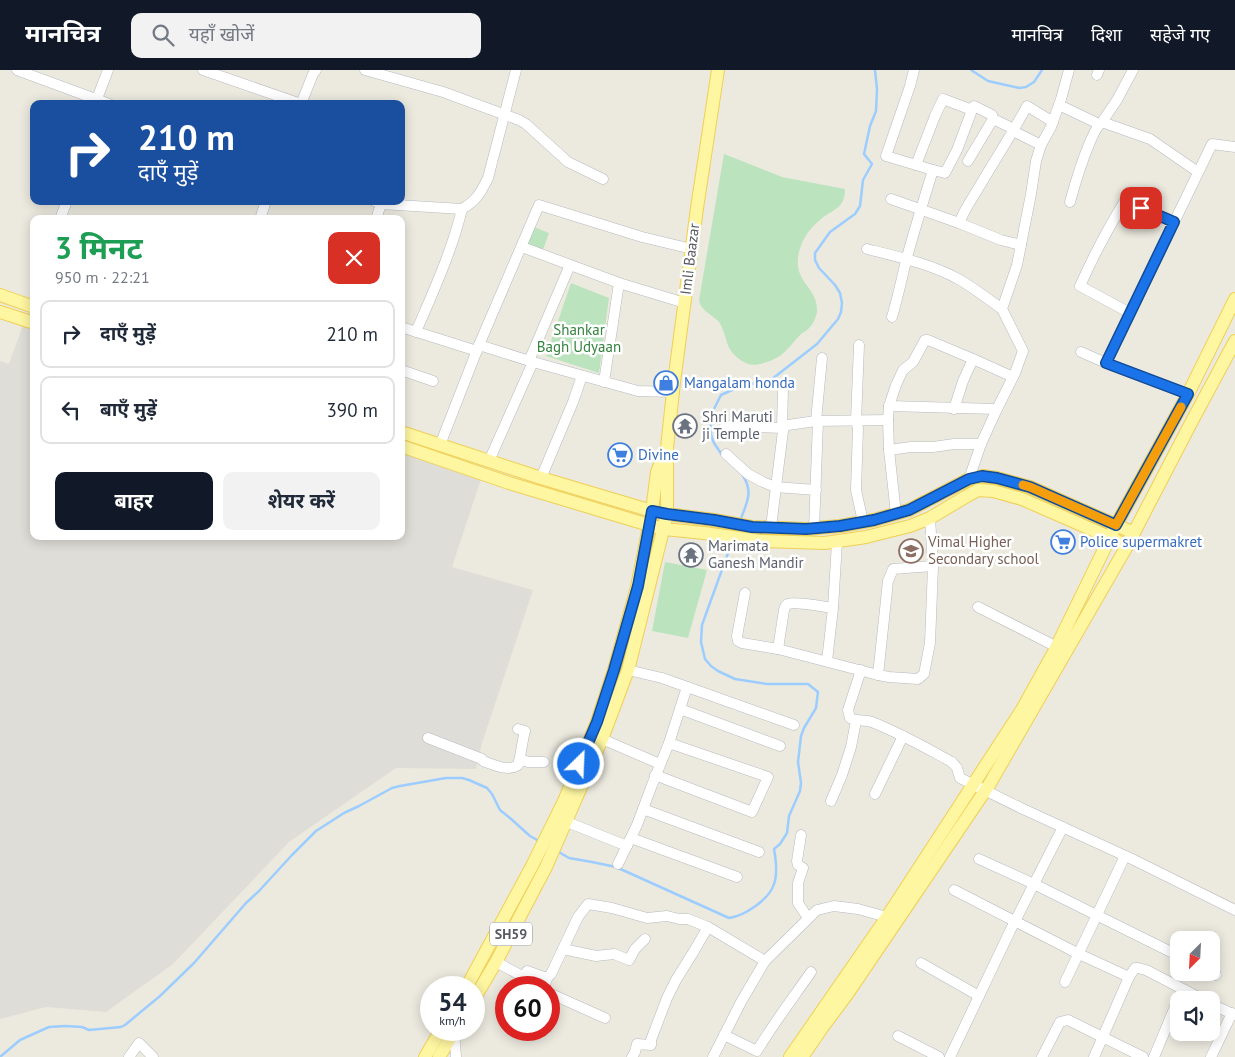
<!DOCTYPE html>
<html lang="hi">
<head>
<meta charset="utf-8">
<style>
  :root { --surface:#fff; --page:#f2f2f3; --text:#1f2937; --muted:#747a83; --line:#e0e1e3; --accent:#111827 }
  body { margin:0; font-family:"PT Sans","Noto Sans Devanagari",sans-serif; background:var(--page); color:var(--text); height:100vh; display:flex; flex-direction:column; font-size:19px; white-space:nowrap }
  * { box-sizing:border-box; margin:0 }
  p { font-size:16px; color:var(--muted) }
  .icon { flex:none; width:28px; height:28px; fill:none; stroke:currentColor; stroke-width:2; stroke-linecap:round; stroke-linejoin:round }
  .map { position:relative; flex:1; overflow:hidden }
  .details { position:absolute; left:30px; top:145px; width:375px; height:325px; display:flex; flex-direction:column; background:var(--surface); border-radius:10px; box-shadow:0 2px 12px #0003 }
  .details>* { flex:none }
  .top-card { position:absolute; left:30px; top:30px; width:375px; height:105px; border-radius:10px; box-shadow:0 2px 12px #0003; background:#1a4fa0; color:#fff; overflow:hidden }
  .needle { width:32px; rotate:204deg }
  .buttons { position:absolute; left:1170px; top:861px; display:grid; gap:10px }
  .buttons a { display:grid; place-items:center; width:50px; height:50px; border-radius:10px; background:var(--surface); box-shadow:0 2px 12px #0003; font-size:25px }
  .speed { position:absolute; left:420px; top:906px; display:flex; gap:10px; font-size:25px; font-weight:700; text-align:center }
  .speed>* { display:grid; place-content:center; width:65px; height:65px; border-radius:50%; background:var(--surface); box-shadow:0 2px 12px #0003; line-height:1 }
  .speed small { font-size:12px; font-weight:400 }
  .speed .limit { border:8px solid #d22; background:#fff; color:#111 }
  .pin { position:absolute; display:grid; place-items:center; width:42px; height:42px; color:#fff; margin:-21px; border-radius:10px; box-shadow:0 2px 8px #0006 }
  .me { position:absolute; width:55px; margin:-28px; rotate:24deg; stroke-linejoin:round; filter:drop-shadow(0 0 4px #0008) }
  .turn { display:flex; align-items:center; gap:18px; height:105px; padding:0 25px; font-size:22px }
  .turn .icon { width:65px; height:65px; stroke-width:2.5 }
  .turn b { display:block; font-size:35px; line-height:42px }
  .round { display:grid; place-items:center; flex:none; width:52px; height:52px; border-radius:10px; background:var(--page) }
  .head { display:flex; align-items:center; justify-content:space-between; height:85px; padding:0 25px }
  h1 { font-size:30px; font-weight:700; line-height:38px; color:#1e9e55 }
  .action { display:flex; gap:10px; margin-top:auto; padding:10px 25px }
  .action a { flex:1; height:58px; border-radius:10px; background:var(--accent); color:#fff; font-size:20px; font-weight:700; line-height:58px; text-align:center }
  .action a+a { background:var(--page); color:var(--text) }
  ul { padding:0; list-style:none }
  li { display:flex; align-items:center; gap:15px; height:68px; margin:0 10px 8px; padding:0 15px; border:2px solid var(--line); border-radius:10px }
  li div { flex:1 }
  li b { display:block; font-size:19px }
  li em { font-style:normal }
  header { display:flex; align-items:center; gap:30px; box-sizing:border-box; height:70px; padding:0 25px; background:var(--accent); color:#fff }
  header strong { font-size:24px }
  nav { display:flex; gap:28px; margin-inline-start:auto; font-size:18px }
  .search { width:350px; height:45px; background:var(--page); display:flex; align-items:center; gap:12px; box-sizing:border-box; padding:0 18px; border-radius:10px; color:var(--muted); font-size:19px }
  .map>svg:first-child { display:block }
  .industrial { fill:#dfddd7 }
  .green { fill:#bbe4be }
  .lines { fill:none; stroke-linecap:round; stroke-linejoin:round }
  .stream { stroke:#9ccdfe; stroke-width:2.5 }
  .minor-casing { stroke:#b7b9bf; stroke-width:11 }
  .major-casing { stroke:#f0cf54; stroke-width:14 }
  .minor { stroke:#fff; stroke-width:10 }
  .major { stroke:#fef6a1; stroke-width:12 }
  .route-casing { stroke:#114b97; stroke-width:12 }
  .route { stroke:#1a73e8; stroke-width:9 }
  .slow { stroke:#f59e0b; stroke-width:9 }
  .labels { text-anchor:middle; stroke-width:5; stroke-linejoin:round; paint-order:stroke }
  .shield { fill:#fff; stroke:#8a8c90; stroke-width:1 }
  .shield-label { font-size:14px; font-weight:bold; fill:#585b61 }
  .street-label { font-size:15px; fill:#585b61; stroke:#fff }
  .park-label { font-size:15px; fill:#34833e; stroke:#fff }
  .shop-label { font-size:15px; fill:#366cbe; stroke:#fff; text-anchor:start }
  .worship-label { font-size:15px; fill:#5b616d; stroke:#fff; text-anchor:start }
  .education-label { font-size:15px; fill:#785e54; stroke:#fff; text-anchor:start }
</style>
</head>
<body>
<header>
<strong>मानचित्र</strong>
<div class="search"><svg class="icon" aria-label="search" viewBox="0 0 24 24"><circle cx="10" cy="10" r="6"/><path d="M15 15l6 6"/></svg>यहाँ खोजें</div>
<nav><a>मानचित्र</a><a>दिशा</a><a>सहेजे गए</a></nav>
</header>
<div class="map">
<svg width="1235" height="987" viewBox="0 0 1235 987">
  <rect width="100%" height="100%" fill="#eceadf"/>
  <path class="industrial" d="M24 252 34 255V466H401V379L482 406 452 497 533 520 482 673 476 699 396 698 289 772 173 894 106 942 46 937 0 949V291L9 294Z"/>
  <g class="green">
    <path d="M724 84 782 107 845 119C845 139 833 139 821 149 814 155 808 161 804 169 798 180 795 195 801 206 807 218 817 224 817 240 817 245 814 253 810 257 808 260 804 262 801 264 794 271 788 280 780 286 772 291 756 297 748 294 738 290 730 282 727 273 725 266 723 258 719 252 712 245 700 240 699 230Z"/>
    <path d="M534 157 549 163 543 180 526 175Z"/>
    <path d="M571 213 609 228 599 303 546 286Z"/>
    <path d="M665 492 707 500 688 568 652 561Z"/>
  </g>
  <g class="lines">
    <g class="stream">
      <path d="M971 0 988 11 1019 18 1026 17 1034 12 1042 0"/>
      <path d="M722 385 714 373 711 365V349L713 341 721 325 743 315 765 312 772 309 817 274 838 249 841 242 842 233 840 223 835 215 819 198 815 190V183L830 162 855 144 860 136 863 110 872 94 864 84 870 56 876 41 877 19 875 0"/>
      <path d="M740 451C747 432 754 422 742 404"/>
      <path d="M557 781 569 788 592 792 616 797 729 848C744 846 769 830 774 814 778 803 776 790 774 779L780 774 787 763 789 746 800 721 801 713 798 692 801 666 804 658 816 638 818 622 808 614H767L735 609 718 601 711 596 705 589 701 572 702 555 732 472"/>
      <path d="M0 987 20 970 49 957 65 956 82 957 89 960 121 957 125 955 160 926 194 893 246 833 259 821 292 785 316 761 344 743 359 736 392 718 400 716 446 708H462L469 710 487 718 492 724 500 740 510 748 530 766 539 771"/>
    </g>
    <g class="minor-casing">
      <g id="minor">
        <path d="M17 0 109 34"/>
        <path d="M203 0 301 34"/>
        <path d="M365 0 443 22 519 50 526 54 568 92 603 109"/>
        <path d="M914 0 910 16 886 86 933 100 945 103 957 80 972 40"/>
        <path d="M1097 5 1099 0"/>
        <path d="M95 34 108 0"/>
        <path d="M301 34 313 4 316 0"/>
        <path d="M1059 35 1099 54"/>
        <path d="M1102 52 1150 69 1198 102"/>
        <path d="M1013 61 1041 75"/>
        <path d="M968 91 993 49"/>
        <path d="M916 95 935 46 943 29 972 40 974 36 992 45 993 49 1014 59"/>
        <path d="M891 129 959 153"/>
        <path d="M374 131 381 134 462 139C477 130 480 124 488 108L516 0"/>
        <path d="M1070 132C1076 110 1081 93 1090 72 1093 65 1096 57 1102 52L1117 30 1133 0"/>
        <path d="M60 149 67 131"/>
        <path d="M260 149 266 131"/>
        <path d="M376 149 381 134"/>
        <path d="M1021 175 1001 170 959 153C965 138 974 126 982 112 997 87 1013 62 1027 36L1053 52"/>
        <path d="M522 177 619 213 685 233"/>
        <path d="M867 179C899 187 931 194 960 210 974 218 988 229 1002 239"/>
        <path d="M1130 243 1080 216C1093 187 1108 158 1125 131L1174 152"/>
        <path d="M892 247C898 227 902 207 907 187 915 158 924 129 933 100"/>
        <path d="M401 257 477 281"/>
        <path d="M416 262C433 222 452 181 462 139"/>
        <path d="M479 275 533 292 638 321 673 322"/>
        <path d="M859 275 856 351 858 358 856 420 863 452"/>
        <path d="M1081 282 1106 293 1188 324"/>
        <path d="M529 291 570 195"/>
        <path d="M1106 293 1212 74 1235 77"/>
        <path d="M401 300 433 311"/>
        <path d="M604 312 619 213"/>
        <path d="M889 336 997 339"/>
        <path d="M954 339 963 311 973 289"/>
        <path d="M816 351 822 288"/>
        <path d="M725 356 782 358 788 355 816 351 888 350"/>
        <path d="M440 375 479 275 539 135 642 167 692 179"/>
        <path d="M889 380 911 377H933L954 374H981"/>
        <path d="M726 384 748 404 763 412 775 417 816 420"/>
        <path d="M489 391 533 292"/>
        <path d="M541 408 573 332 582 306"/>
        <path d="M969 409 981 374 997 339 1015 303 1023 281 1002 239 1017 195 1031 124 1036 91 1041 75 1051 57 1061 29 1069 0"/>
        <path d="M896 444 889 380 888 350 889 336 896 315 903 300 913 292 925 270H928L973 289 1013 307"/>
        <path d="M771 457 783 361 782 358 783 319"/>
        <path d="M814 459 818 351"/>
        <path d="M745 523 737 566 738 571 742 573 778 579 878 605 889 607 918 609 924 604 930 573 933 496 930 448"/>
        <path d="M978 537 1057 577"/>
        <path d="M778 579 784 540C785 537 785 535 788 534 796 531 824 537 833 538"/>
        <path d="M827 591 833 538 837 472"/>
        <path d="M628 600 662 608 794 655"/>
        <path d="M861 600 848 640 850 648C858 652 864 649 872 652 900 663 926 678 952 692L957 698 960 708 1023 739 1130 788 1235 840"/>
        <path d="M878 605 888 511 893 499 933 496"/>
        <path d="M680 639 780 676"/>
        <path d="M428 668 482 689 483 691C494 695 508 702 518 695 521 685 522 672 525 661L518 659"/>
        <path d="M602 669 660 694"/>
        <path d="M520 689 528 692H544"/>
        <path d="M655 705 752 742 768 707 669 673"/>
        <path d="M875 724 903 666"/>
        <path d="M831 731 842 705 851 677 856 651"/>
        <path d="M643 739 759 782"/>
        <path d="M567 752 627 776"/>
        <path d="M801 765 797 791 798 795 803 798 798 813V833L808 848"/>
        <path d="M631 768 737 807"/>
        <path d="M979 789 1034 814 1179 886"/>
        <path d="M618 794 637 755 652 715 669 673 687 617"/>
        <path d="M954 820 1079 884 1129 907"/>
        <path d="M563 879 596 886 614 884 629 890 635 879 645 869"/>
        <path d="M496 892 524 907 527 901 547 908"/>
        <path d="M921 893 979 926"/>
        <path d="M1211 902 1216 905"/>
        <path d="M1065 912 1125 786"/>
        <path d="M520 918 524 907"/>
        <path d="M544 918 547 908 551 904 578 847 588 834 612 838 647 848 667 846 679 849H688L708 857 765 891"/>
        <path d="M549 923 605 948"/>
        <path d="M1211 934 1235 945"/>
        <path d="M454 961 456 987"/>
        <path d="M724 965 757 981C773 954 793 928 811 902"/>
        <path d="M898 966 939 987"/>
        <path d="M129 987 139 973 153 987"/>
        <path d="M632 987 635 982 637 974 651 975V970L667 928 676 910 694 881 708 857"/>
        <path d="M713 987 741 932 765 891 817 840 834 836 858 839 887 847 892 849"/>
        <path d="M950 987 1010 861 1063 757"/>
        <path d="M1042 987 1060 952 1068 950 1143 987"/>
        <path d="M1094 987 1129 907 1135 898H1138L1146 900 1204 930"/>
        <path d="M1154 987 1182 920"/>
        <path d="M1211 987 1232 943"/>
      </g>
    </g>
    <g class="major-casing">
      <g id="major">
        <path d="M0 225 34 237"/>
        <path d="M0 242 34 253"/>
        <path d="M401 362 541 408 652 441 667 444 714 450 752 457 806 459 840 456 874 450 909 440 969 409 983 406 997 408 1030 417 1134 463"/>
        <path d="M401 376 509 413 649 455 664 459 704 463 760 471 825 473 866 467 910 456 930 448 967 426 978 420 993 421 1022 429 1109 467 1127 476"/>
        <path d="M466 918 532 796 564 731 597 652 614 600 637 517 652 441 657 402 665 383"/>
        <path d="M474 929 496 892 546 797 602 669 628 600 667 444V378L674 312 697 138 718 0"/>
        <path d="M425 987 441 960"/>
        <path d="M439 987 455 960"/>
        <path d="M790 987 887 847 1023 638 1054 582 1116 455 1188 324 1235 229"/>
        <path d="M802 987 822 958 848 923 989 715 1127 476 1192 351 1235 271"/>
      </g>
    </g>
    <use href="#minor" class="minor"/>
    <use href="#major" class="major"/>
  </g>
  <g class="lines">
    <g class="route-casing">
      <path id="route" d="M579 694 597 652 614 600 638 516 652 441 667 444 714 450 752 457 806 459 840 456 874 450 909 440 969 409 982 406 997 408 1030 417 1116 455 1188 324 1106 293 1174 152 1141 138"/>
    </g>
    <use href="#route" class="route"/>
    <path class="slow" d="M1023 415 1030 417 1116 455 1181 337"/>
  </g>
  <defs>
    <g id="shop-ring" transform="scale(1.25)"><circle r="9.5" fill="#fff" stroke="#3f7fe0" stroke-width="1.5"/><path d="M-5-2.5h2.3a2.7 3.5 0 0 1 5.4 0H5L5.5 6h-11ZM-1.5-2.5h3a1.5 2.3 0 0 0-3 0Z" fill="#3f7fe0"/></g>
    <g id="temple-ring" transform="scale(1.25)"><circle r="9.5" fill="#fff" stroke="#6b7280" stroke-width="1.5"/><path d="M0-6L5-2H3V0L6.5 2.5H4V6H1.5V3h-3V6H-4V2.5H-6.5L-3 0V-2H-5Z" fill="#6b7280"/></g>
    <g id="supermarket-ring" transform="scale(1.25)"><circle r="9.5" fill="#fff" stroke="#3f7fe0" stroke-width="1.5"/><path d="M-6-5.5h2.5l.6 2H6L4.5 2H-2.5L-4.4-4H-6ZM-1.5 3.2a1.3 1.3 0 1 0 .1 0ZM3 3.2a1.3 1.3 0 1 0 .1 0Z" fill="#3f7fe0"/></g>
    <g id="school-ring" transform="scale(1.25)"><circle r="9.5" fill="#fff" stroke="#8d6e63" stroke-width="1.5"/><path d="M0-5L7-2L0 1L-7-2ZM-4 1L0 2.5L4 1V4Q0 6-4 4Z" fill="#8d6e63"/></g>
  </defs>
  <g fill-rule="evenodd">
    <use href="#shop-ring" x="666" y="313"/>
    <use href="#temple-ring" x="685" y="356"/>
    <use href="#supermarket-ring" x="620" y="385"/>
    <use href="#supermarket-ring" x="1063" y="472"/>
    <use href="#school-ring" x="911" y="481"/>
    <use href="#temple-ring" x="691" y="485"/>
  </g>
  <g class="labels">
    <rect class="shield" x="490" y="852.5" width="42" height="23" rx="4"/>
    <g class="shield-label">
      <text x="511" y="869">SH59</text>
    </g>
    <g class="street-label">
      <text transform="translate(690 189) rotate(-83)" y="5">Imli Baazar</text>
    </g>
    <g class="park-label">
      <text x="579" y="265">Shankar<tspan x="579" dy="17">Bagh Udyaan</tspan></text>
    </g>
    <g class="shop-label">
      <text x="684" y="318">Mangalam honda</text>
      <text x="638" y="390">Divine</text>
      <text x="1080" y="477">Police supermakret</text>
    </g>
    <g class="worship-label">
      <text x="702" y="352">Shri Maruti<tspan x="702" dy="17">ji Temple</tspan></text>
      <text x="708" y="481">Marimata<tspan x="708" dy="17">Ganesh Mandir</tspan></text>
    </g>
    <g class="education-label">
      <text x="928" y="477">Vimal Higher<tspan x="928" dy="17">Secondary school</tspan></text>
    </g>
  </g>
</svg>
<div class="buttons">
<a><svg class="needle" viewBox="-14 -14 28 28"><path d="M0-13l5 13h-10z" fill="#e53935"/><path d="M0 13l5-13h-10z" fill="#747a83"/></svg></a>
<a><svg class="icon" aria-label="sound" viewBox="0 0 24 24"><path d="M4 9h4l5-4v14l-5-4H4zM17 9q2 3 0 6"/></svg></a>
</div>
<div class="speed"><div>54<small>km/h</small></div><div class="limit">60</div></div>
<div class="pin" style="left:1141px;top:138px;background:#d93025"><svg class="icon" aria-label="arrive" viewBox="0 0 24 24"><path d="M6 21V4h12l-3 4 3 4H6"/></svg></div>
<svg class="me" style="left:579px;top:694px" viewBox="-20 -20 40 40"><circle r="17" fill="#1a73e8" stroke="#fff" stroke-width="3"/><path d="M0-11L8 9 0 5-8 9z" fill="#fff"/></svg>
<div class="top-card">
<div class="turn"><svg class="icon" aria-label="right" viewBox="0 0 24 24"><path d="M7 20v-9h11M14 6l5 5-5 5"/></svg><div><b>210 m</b>दाएँ मुड़ें</div></div>
</div>
<section class="details">
<div class="head"><div><h1>3 मिनट</h1><p>950 m · 22:21</p></div><a class="round" style="background:#d93025;color:#fff"><svg class="icon" aria-label="close" viewBox="0 0 24 24"><path d="M6 6l12 12M18 6L6 18"/></svg></a></div>
<ul>
<li><svg class="icon" aria-label="right" viewBox="0 0 24 24"><path d="M7 20v-9h11M14 6l5 5-5 5"/></svg><div><b>दाएँ मुड़ें</b></div><em>210 m</em></li>
<li><svg class="icon" aria-label="left" viewBox="0 0 24 24"><path d="M17 20v-9H6M10 6l-5 5 5 5"/></svg><div><b>बाएँ मुड़ें</b></div><em>390 m</em></li>
</ul>
<div class="action"><a>बाहर</a><a>शेयर करें</a></div>
</section>
</div>
</body>
</html>
